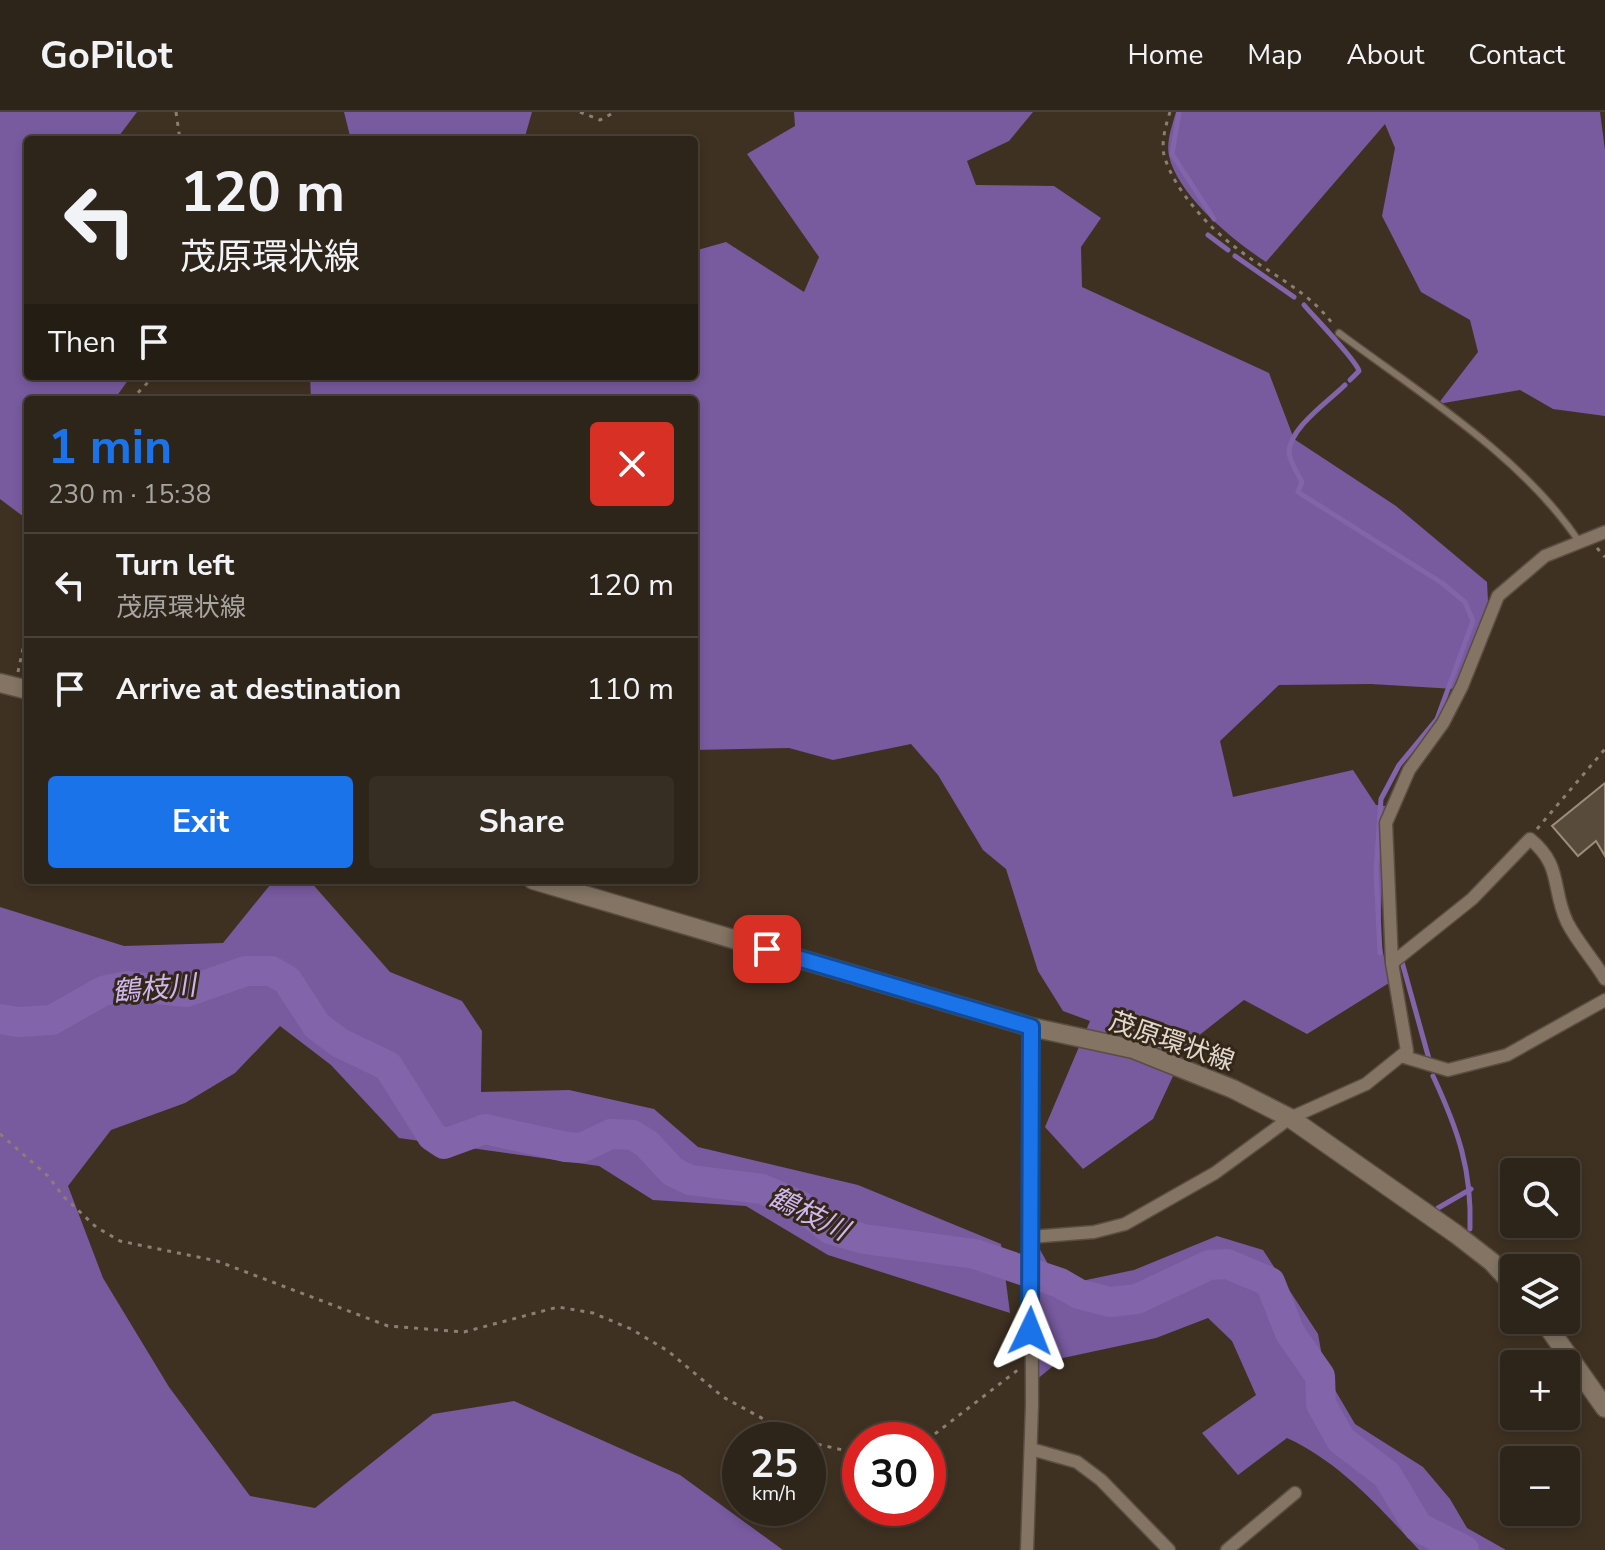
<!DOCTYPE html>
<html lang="en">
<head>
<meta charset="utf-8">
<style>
  :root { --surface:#2e251a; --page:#362d23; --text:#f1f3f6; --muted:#a7a5a2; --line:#494239; --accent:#1a73e8 }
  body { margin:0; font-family:"Nunito Sans","Noto Sans JP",sans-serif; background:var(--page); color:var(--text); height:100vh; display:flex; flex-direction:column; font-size:30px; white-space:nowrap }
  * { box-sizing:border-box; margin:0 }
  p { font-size:26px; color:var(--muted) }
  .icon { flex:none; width:44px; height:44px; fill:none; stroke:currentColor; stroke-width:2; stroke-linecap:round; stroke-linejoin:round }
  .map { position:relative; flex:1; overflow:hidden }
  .details { position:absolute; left:24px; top:284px; width:674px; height:488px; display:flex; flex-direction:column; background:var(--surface); border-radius:8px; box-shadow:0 4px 12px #0003,0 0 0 2px var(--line) }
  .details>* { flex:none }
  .top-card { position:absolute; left:24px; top:24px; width:674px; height:244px; border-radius:8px; box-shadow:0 4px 12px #0003,0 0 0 2px var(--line); background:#2e251a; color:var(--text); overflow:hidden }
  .tools { position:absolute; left:1500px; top:1046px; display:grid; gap:16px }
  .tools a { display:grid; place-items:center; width:80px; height:80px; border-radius:8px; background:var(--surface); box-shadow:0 4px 12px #0003,0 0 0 2px var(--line); font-size:40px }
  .speed { position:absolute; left:722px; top:1310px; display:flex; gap:16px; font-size:40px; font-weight:700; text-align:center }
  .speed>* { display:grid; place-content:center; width:104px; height:104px; border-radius:50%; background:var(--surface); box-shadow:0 4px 12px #0003,0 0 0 2px var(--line); line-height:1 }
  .speed small { font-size:20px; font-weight:400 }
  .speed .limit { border:12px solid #d22; background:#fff; color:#111 }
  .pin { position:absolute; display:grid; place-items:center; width:68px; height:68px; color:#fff; margin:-34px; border-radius:16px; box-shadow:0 4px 12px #0006 }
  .me { position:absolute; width:88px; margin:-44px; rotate:2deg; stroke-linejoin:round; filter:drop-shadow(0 0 6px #0008) }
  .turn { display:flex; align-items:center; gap:28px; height:168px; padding:0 24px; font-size:36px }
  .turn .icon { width:104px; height:104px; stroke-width:2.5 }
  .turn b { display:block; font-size:56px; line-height:68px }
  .then { display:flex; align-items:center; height:76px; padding:0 24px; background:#0003; gap:16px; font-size:30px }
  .round { display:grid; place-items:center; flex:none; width:84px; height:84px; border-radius:8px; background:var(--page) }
  .head { display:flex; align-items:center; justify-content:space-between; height:136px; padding:0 24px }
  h1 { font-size:48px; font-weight:700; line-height:60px; color:var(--accent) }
  .cta { display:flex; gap:16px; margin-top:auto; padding:16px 24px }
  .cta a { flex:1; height:92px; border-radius:8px; background:var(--accent); color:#fff; font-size:32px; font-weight:700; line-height:92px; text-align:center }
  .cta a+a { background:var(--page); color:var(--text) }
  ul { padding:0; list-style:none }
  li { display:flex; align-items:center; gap:24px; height:104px; padding:0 24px; border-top:2px solid var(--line) }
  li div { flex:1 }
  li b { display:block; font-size:30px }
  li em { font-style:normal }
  header { display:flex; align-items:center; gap:48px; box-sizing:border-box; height:112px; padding:0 40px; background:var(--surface); border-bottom:2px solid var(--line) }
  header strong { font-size:38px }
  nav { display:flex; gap:44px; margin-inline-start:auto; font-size:28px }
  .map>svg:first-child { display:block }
  .forest { fill:#785a9f }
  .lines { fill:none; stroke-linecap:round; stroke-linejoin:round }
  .stream { stroke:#8264aa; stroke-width:5 }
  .river { stroke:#8264aa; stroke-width:30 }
  .building { fill:#594b3b; stroke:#9c8c7a; stroke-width:2 }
  .lane-casing { stroke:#594e41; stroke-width:9 }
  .street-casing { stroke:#594e41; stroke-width:15 }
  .secondary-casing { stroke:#594e41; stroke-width:21 }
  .path { stroke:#8a7f72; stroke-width:3; stroke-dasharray:4 6; stroke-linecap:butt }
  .lane { stroke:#837463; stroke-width:6 }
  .street { stroke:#837463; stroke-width:12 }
  .secondary { stroke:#837463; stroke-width:18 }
  .route-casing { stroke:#114b97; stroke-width:20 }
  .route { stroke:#1a73e8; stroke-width:14 }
  .labels { text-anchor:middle; stroke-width:6; stroke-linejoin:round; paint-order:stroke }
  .street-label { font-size:26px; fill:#e0d8ce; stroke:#342718 }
  .water-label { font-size:28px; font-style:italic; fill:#ceb7f1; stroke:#342718 }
</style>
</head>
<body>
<header>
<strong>GoPilot</strong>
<nav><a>Home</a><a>Map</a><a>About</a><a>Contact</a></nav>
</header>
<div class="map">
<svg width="1605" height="1438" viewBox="0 0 1605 1438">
  <rect width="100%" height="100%" fill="#3e3122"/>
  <g class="forest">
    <path d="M0 0H137L116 28H28V264H131L114 288H28V408L0 387Z"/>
    <path d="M344 0H532L524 28H351Z"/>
    <path d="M794 0H1033L1009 29 967 49 976 73 1054 74 1101 106 1081 135 1082 175 1269 261 1294 327 1396 394 1487 470 1488 489 1455 577 1371 572 1279 573 1220 629 1233 685 1353 658 1376 693 1385 694 1380 825 1389 871 1307 922 1244 888 1188 932 1153 1007 1083 1057 1045 1015 1090 909 1063 899 1038 859 1006 757 983 738 938 663 911 632 833 648 789 636 694 638V288H311L310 264H694V139L726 130 804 180 819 145 747 42 795 14Z"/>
    <path d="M1176 0H1600L1605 38V304L1553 297 1520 278 1438 292 1478 240 1470 208 1421 180 1382 104 1395 36 1385 12 1266 150C1234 129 1178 84 1169 44 1166 30 1172 14 1176 0Z"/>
    <path d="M274 768H309L390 860 462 889 482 919 481 980 569 978 654 997 698 1035 858 1073 1001 1132 1010 1201 828 1143 746 1094 653 1088 599 1054 399 1026 331 953 280 914 235 961 185 991 111 1018 68 1074 103 1166 169 1275 250 1384 315 1396 433 1302 514 1289 680 1363 783 1438H0V795L124 834 223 831Z"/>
    <path d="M1217 1124 1263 1138 1318 1222 1325 1261 1355 1312 1423 1355 1450 1387 1467 1416 1506 1438H1419C1381 1397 1340 1350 1287 1326L1238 1363 1202 1321 1256 1283 1232 1229 1208 1206 1156 1226 1063 1246 1036 1268 1038 1134 1054 1163 1067 1172 1134 1158Z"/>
  </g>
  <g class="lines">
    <g class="stream">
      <path d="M1179 0 1172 42 1214 107"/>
      <path d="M1208 123 1228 138"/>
      <path d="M1235 144 1294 185"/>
      <path d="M1304 193C1314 205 1357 249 1359 259L1350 268"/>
      <path d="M1345 273C1329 289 1289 316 1289 341 1290 350 1298 362 1302 370L1298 380 1442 471 1465 490 1473 509 1437 607 1399 653 1381 687 1376 758 1380 841"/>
      <path d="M1402 850 1429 947"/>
      <path d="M1433 964C1458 1018 1472 1057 1470 1117"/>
      <path d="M1438 1096 1471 1077"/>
    </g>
    <path class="river" d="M0 907 18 910 52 908 103 879 127 874 186 880 246 859H271L287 868 317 914 340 931 388 954 432 1024 444 1032 485 1017 566 1035 581 1036 611 1022 633 1023 647 1032 673 1060 690 1068 762 1077 801 1094 830 1117 864 1127 975 1142 1060 1171 1079 1182 1110 1190 1137 1187 1209 1153 1227 1152 1270 1170 1290 1221 1320 1264 1321 1292 1341 1328 1387 1363 1418 1415 1464 1438"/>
  </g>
  <path class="building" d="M1605 671V744L1596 729 1578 744 1552 714Z"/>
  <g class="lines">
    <g class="lane-casing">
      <path id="lane" d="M1339 221C1421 282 1523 345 1580 431"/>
    </g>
    <g class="street-casing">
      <g id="street">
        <path d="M1392 851 1472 787 1530 727C1563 754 1551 776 1567 810 1577 830 1594 848 1605 867"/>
        <path d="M1401 944 1448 958 1507 943 1605 888"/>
        <path d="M1030 1125 1094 1120 1125 1112 1215 1061 1290 1006 1366 972 1407 939 1392 851 1386 711 1409 658 1443 611 1462 574 1498 484 1545 444 1605 420"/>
        <path d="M1031 1337 1077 1350 1101 1368 1169 1438"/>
        <path d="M1027 1438 1032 1293 1031 915"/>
        <path d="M1227 1438 1295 1381"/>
      </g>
    </g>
    <g class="secondary-casing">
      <g id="secondary">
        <path d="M0 571 28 578"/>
        <path d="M533 768 1031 915 1133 937 1233 977 1290 1006 1456 1122 1492 1150 1514 1174"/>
        <path d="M1543 1208 1605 1296"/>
      </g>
    </g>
    <g class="path">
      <path d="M176 0 180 28"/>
      <path d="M580 0 600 8 615 0"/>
      <path d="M1170 0C1166 12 1161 30 1164 43 1173 76 1208 115 1235 135 1269 162 1306 177 1332 211"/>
      <path d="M131 288 154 264"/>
      <path d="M1597 436 1605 445"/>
      <path d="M18 560 28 513"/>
      <path d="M1537 717 1605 637"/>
      <path d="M0 1022 48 1064 63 1084 96 1115 120 1129 217 1149 388 1214 464 1220 558 1195 593 1201 631 1217 668 1239 723 1285 802 1328"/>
      <path d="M927 1328 1019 1257"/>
      <path d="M808 1330 860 1342"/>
    </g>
    <use href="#lane" class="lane"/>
    <use href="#street" class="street"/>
    <use href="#secondary" class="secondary"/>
  </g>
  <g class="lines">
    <g class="route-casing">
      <path id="route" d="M767 837 1031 915 1030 1219"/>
    </g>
    <use href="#route" class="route"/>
  </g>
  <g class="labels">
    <g class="street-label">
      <text transform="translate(1172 929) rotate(19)" y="9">茂原環状線</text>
    </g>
    <g class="water-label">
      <text transform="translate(154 876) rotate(-5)" y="10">鶴枝川</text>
      <text transform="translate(809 1101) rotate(26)" y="10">鶴枝川</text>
    </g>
  </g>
</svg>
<div class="tools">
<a><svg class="icon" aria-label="search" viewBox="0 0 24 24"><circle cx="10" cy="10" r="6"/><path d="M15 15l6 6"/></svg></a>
<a><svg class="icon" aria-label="layers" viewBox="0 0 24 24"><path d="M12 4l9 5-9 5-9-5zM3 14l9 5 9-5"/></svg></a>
<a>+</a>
<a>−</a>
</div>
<div class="speed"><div>25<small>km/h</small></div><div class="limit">30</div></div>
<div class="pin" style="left:767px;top:837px;background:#d93025"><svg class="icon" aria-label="arrive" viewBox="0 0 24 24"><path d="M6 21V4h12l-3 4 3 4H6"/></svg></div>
<svg class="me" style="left:1030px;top:1219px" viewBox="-20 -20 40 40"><path d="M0-17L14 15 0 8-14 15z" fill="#1a73e8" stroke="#fff" stroke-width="4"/></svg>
<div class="top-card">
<div class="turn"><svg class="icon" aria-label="left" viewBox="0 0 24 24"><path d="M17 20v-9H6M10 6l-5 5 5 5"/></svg><div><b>120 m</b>茂原環状線</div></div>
<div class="then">Then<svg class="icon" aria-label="arrive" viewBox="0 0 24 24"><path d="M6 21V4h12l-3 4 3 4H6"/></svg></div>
</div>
<section class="details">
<div class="head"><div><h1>1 min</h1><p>230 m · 15:38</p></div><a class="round" style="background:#d93025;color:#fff"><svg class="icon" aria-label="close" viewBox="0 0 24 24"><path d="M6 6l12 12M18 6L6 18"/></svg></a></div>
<ul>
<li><svg class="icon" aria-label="left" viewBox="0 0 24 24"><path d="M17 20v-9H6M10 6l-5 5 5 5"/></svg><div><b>Turn left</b><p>茂原環状線</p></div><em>120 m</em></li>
<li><svg class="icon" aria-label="arrive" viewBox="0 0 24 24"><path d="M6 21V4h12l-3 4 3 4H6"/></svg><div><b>Arrive at destination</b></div><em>110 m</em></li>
</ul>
<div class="cta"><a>Exit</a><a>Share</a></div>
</section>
</div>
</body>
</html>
